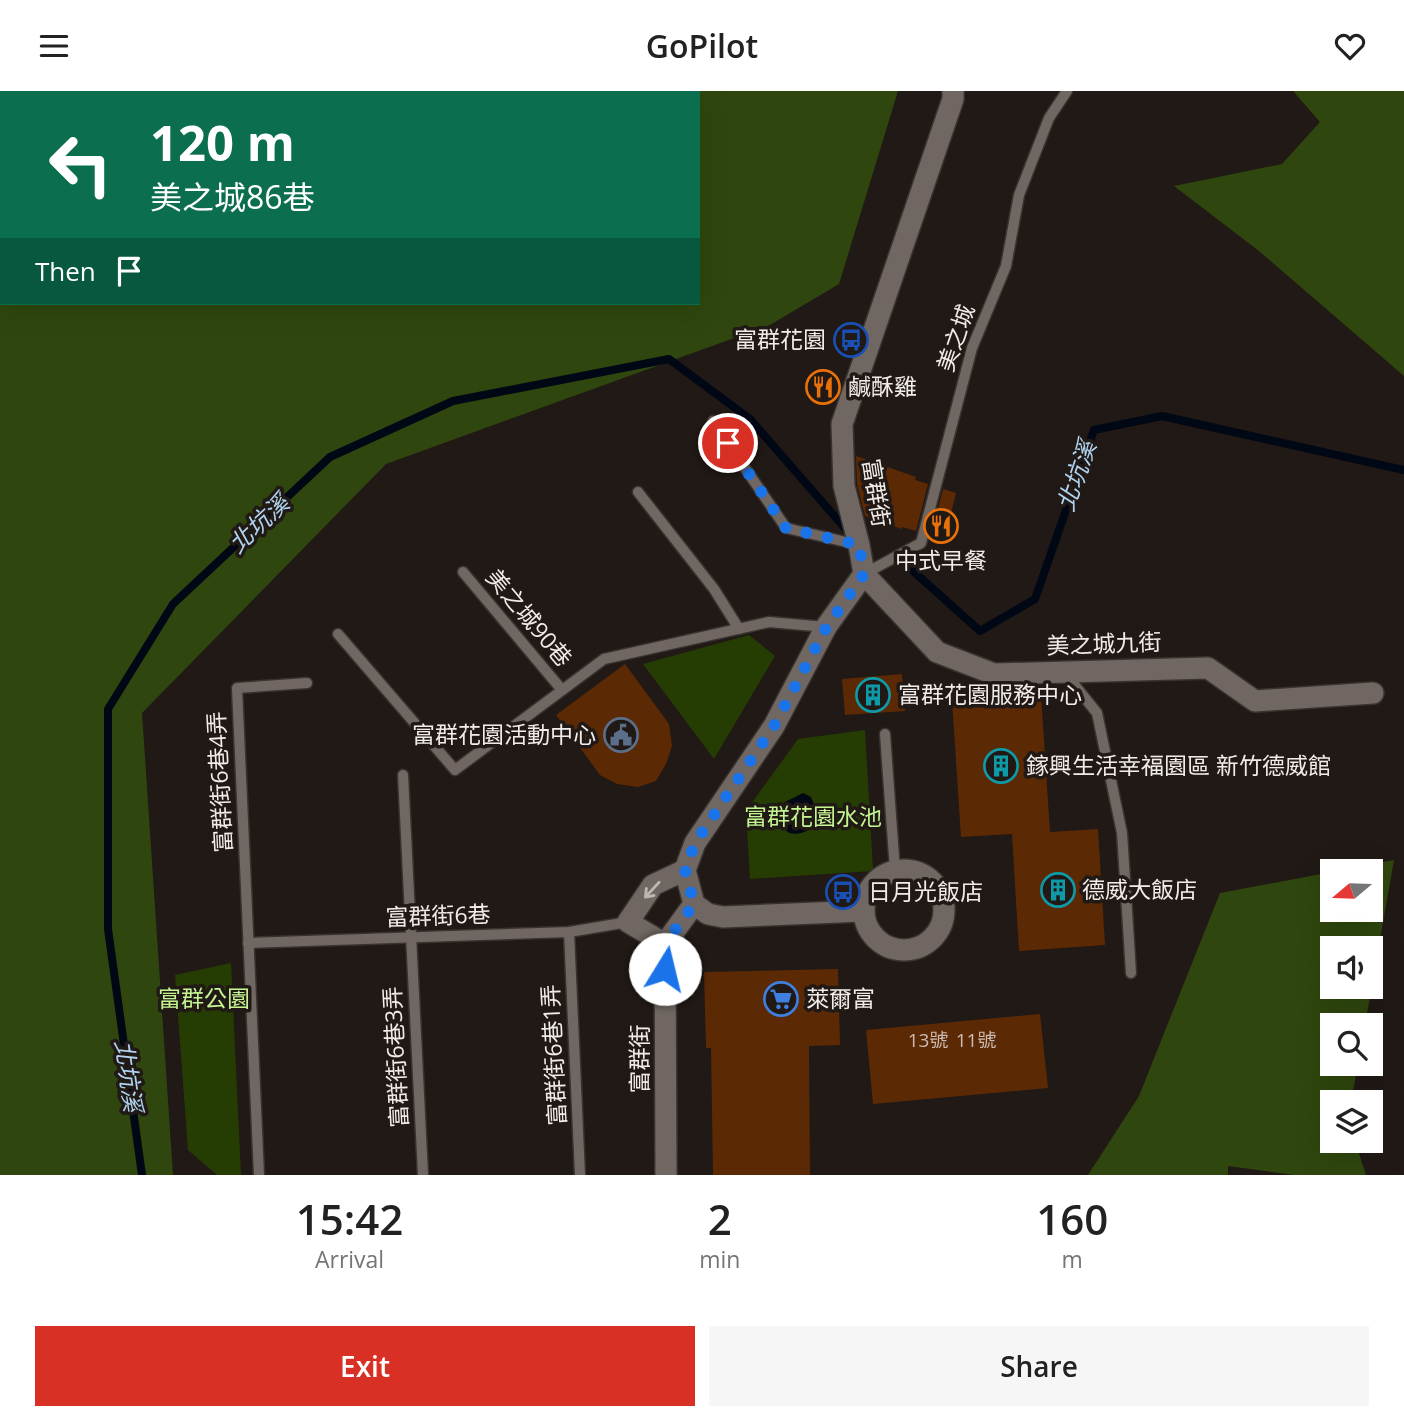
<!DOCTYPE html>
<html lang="en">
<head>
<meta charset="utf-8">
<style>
  :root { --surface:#fff; --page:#f6f6f6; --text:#222; --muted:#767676; --accent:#d93025 }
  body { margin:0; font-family:"Open Sans","Noto Sans TC",sans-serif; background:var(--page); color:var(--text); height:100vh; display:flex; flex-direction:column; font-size:26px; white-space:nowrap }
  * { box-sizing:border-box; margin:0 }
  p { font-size:23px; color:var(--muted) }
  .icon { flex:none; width:38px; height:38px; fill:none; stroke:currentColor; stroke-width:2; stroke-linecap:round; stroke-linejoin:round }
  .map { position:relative; height:1084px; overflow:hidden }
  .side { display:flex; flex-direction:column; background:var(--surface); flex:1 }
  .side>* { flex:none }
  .hud { position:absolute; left:0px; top:0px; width:700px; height:214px; box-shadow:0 7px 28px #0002; background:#0b6e4f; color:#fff; overflow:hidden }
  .needle { width:46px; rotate:251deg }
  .buttons { position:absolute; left:1320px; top:768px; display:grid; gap:14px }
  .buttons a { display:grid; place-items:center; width:63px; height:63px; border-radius:0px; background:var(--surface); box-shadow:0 7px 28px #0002; font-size:35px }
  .pin { position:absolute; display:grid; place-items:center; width:60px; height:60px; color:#fff; margin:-30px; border:4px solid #fff; border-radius:50%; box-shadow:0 2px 7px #0007 }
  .me { position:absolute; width:77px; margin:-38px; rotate:9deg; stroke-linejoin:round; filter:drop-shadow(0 0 5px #0008) }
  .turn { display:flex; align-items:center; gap:24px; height:147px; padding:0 35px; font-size:32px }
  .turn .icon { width:91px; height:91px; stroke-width:2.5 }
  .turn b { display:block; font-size:49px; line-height:60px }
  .then { display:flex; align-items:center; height:66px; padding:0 35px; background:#0003; gap:14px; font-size:26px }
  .eta { display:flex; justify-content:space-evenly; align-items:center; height:119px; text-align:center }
  .eta b { font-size:42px; font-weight:600; line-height:49px }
  .primary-button { display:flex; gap:14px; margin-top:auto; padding:14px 35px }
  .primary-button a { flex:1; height:80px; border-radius:0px; background:var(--accent); color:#fff; font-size:28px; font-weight:600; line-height:80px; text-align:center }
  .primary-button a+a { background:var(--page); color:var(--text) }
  header { display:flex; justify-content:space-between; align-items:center; height:91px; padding:0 35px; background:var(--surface); font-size:32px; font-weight:600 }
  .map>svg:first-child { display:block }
  .green { fill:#253d03 }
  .forest { fill:#2f470e; fill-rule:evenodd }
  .water { fill:#000715 }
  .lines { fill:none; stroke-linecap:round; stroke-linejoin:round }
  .stream { stroke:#000715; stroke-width:8 }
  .building { fill:#5c2905 }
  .service-casing { stroke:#383331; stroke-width:13 }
  .minor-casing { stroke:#383331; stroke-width:24 }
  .service { stroke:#706762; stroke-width:10 }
  .minor { stroke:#706762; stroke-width:21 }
  .oneway { stroke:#bdb7b3 }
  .route { stroke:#1a73e8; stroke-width:12; stroke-dasharray:0 21.6 }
  .labels { text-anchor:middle; stroke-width:7; stroke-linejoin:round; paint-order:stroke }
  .number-label { font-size:19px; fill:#ccbbb0 }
  .street-label { font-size:23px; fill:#f1ece9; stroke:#211915 }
  .poi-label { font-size:23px; fill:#f1ece9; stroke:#211915; text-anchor:start }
  .park-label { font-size:23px; fill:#c4f591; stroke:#211915 }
  .water-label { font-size:24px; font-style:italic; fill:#b0d3f0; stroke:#211915 }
</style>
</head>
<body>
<header><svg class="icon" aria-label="menu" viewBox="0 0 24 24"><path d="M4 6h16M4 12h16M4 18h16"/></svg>GoPilot<svg class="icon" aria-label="heart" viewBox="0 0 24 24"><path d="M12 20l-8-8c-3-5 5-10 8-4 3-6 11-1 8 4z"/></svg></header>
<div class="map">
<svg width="1404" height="1084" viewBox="0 0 1404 1084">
  <rect width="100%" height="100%" fill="#211915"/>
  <g class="green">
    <path d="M749 544 775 565 714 668 643 573Z"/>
    <path d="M865 639 873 780 750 788 746 720 798 648Z"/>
    <path d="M231 872 241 1084H217L188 1059 175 884Z"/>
  </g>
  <g class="forest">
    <path d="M0 0H242L243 2H2V212H698V2H342L347 0H898L839 193 770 234 386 373 142 622 173 1084H0Z"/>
    <path d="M1293 0H1404V285L1259 160 1174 95 1282 73 1320 31Z"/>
    <path d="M1394 769 1365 934H1332V973H1358L1351 1011 1332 1012V1050H1355L1366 1084H1294L1228 1075V1084H1088L1139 1005 1220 802 1332 781V819H1370V780H1334ZM1332 858H1370V896H1332Z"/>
  </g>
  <path class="water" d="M803 702 811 706C814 713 817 721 816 728 814 739 800 745 789 742 788 741 782 736 780 735L777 721 785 711Z"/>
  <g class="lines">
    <g class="stream">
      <path d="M913 480 980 540 1035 508 1094 339 1162 325 1404 379"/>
      <path d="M142 1084 108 838V618L173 513 330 366 453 310 669 268 750 328 850 443"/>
    </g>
  </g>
  <g class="building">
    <path d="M856 365 916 386 915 389 928 393 916 440 902 436V438L865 425 857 393Z"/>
    <path d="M943 398 956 402 950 426 951 427 947 447 931 444Z"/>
    <path d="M625 573 669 633 672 655 666 673 656 690 638 696 617 693 600 684 556 624Z"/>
    <path d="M902 583 905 620 845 624 842 588Z"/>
    <path d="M1041 604 1050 741 1098 738 1105 854 1019 860 1012 743 961 746 952 609Z"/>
    <path d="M838 878 840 954 809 955 810 1084H713L711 957H706L704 881Z"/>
    <path d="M1040 923 1048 997 873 1013 866 939Z"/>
  </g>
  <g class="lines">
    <g class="service-casing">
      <g id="service">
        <path d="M713 330 786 437 859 454"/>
        <path d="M638 401 714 498 739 538"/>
        <path d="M463 481 562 599"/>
        <path d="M864 483 921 452 972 257 1006 175 1019 104 1049 27 1067 0"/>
        <path d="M338 543 455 679 604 568 769 531 826 536"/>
        <path d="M1064 581 1097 622 1122 742 1131 882"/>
        <path d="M885 643 895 779"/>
        <path d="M403 684 423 1084"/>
        <path d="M569 841 580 1084"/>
        <path d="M248 852 569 841 628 831"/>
        <path d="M259 1084 237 597 307 592"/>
      </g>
    </g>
    <g class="minor-casing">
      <g id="minor">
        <path d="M864 483 937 561 994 583 1208 577 1255 610 1373 602"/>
        <circle cx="904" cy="819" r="40"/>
        <path d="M863 820 723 826 708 823 694 813 685 779 695 752 774 635 826 536 864 483 859 454 844 395 842 333 953 8V0"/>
        <path d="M665 853 694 813"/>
        <path d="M666 1084 665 853 628 831 653 794 685 779"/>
      </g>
    </g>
    <use href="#service" class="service"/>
    <use href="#minor" class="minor"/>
  </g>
  <defs><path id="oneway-shaft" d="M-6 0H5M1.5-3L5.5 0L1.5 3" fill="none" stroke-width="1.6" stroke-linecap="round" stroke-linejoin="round" transform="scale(1.75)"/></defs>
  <use class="oneway" href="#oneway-shaft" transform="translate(652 799) rotate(133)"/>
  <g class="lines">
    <path class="route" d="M665 878V853L694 813 685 779 695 752 774 635 826 537 864 483 859 454 786 437 728 352"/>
  </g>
  <defs>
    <g id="bus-ring" transform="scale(1.75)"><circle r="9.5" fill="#211915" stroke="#1a4fb4" stroke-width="1.5"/><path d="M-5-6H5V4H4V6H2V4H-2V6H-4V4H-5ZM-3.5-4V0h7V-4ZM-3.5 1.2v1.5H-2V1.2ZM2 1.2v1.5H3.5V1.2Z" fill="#1a4fb4"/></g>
    <g id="restaurant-ring" transform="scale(1.75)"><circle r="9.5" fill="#211915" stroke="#e8710a" stroke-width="1.5"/><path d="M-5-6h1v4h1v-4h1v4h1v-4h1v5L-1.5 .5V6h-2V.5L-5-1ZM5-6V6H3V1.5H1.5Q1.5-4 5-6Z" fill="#e8710a"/></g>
    <g id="building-ring" transform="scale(1.75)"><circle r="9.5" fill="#211915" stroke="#0f9aa8" stroke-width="1.5"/><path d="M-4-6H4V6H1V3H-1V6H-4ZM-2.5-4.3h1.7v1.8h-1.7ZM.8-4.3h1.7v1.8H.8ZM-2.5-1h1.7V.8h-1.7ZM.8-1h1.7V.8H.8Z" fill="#0f9aa8"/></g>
    <g id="civic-ring" transform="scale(1.75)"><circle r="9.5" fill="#211915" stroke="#5c6f8a" stroke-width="1.5"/><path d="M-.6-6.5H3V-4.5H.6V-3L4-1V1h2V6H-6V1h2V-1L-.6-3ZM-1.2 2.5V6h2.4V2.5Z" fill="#5c6f8a"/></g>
    <g id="supermarket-ring" transform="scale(1.75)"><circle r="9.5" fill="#211915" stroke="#3f7fe0" stroke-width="1.5"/><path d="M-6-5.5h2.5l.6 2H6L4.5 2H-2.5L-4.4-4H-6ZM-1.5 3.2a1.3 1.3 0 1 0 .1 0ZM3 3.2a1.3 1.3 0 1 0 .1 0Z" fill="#3f7fe0"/></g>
  </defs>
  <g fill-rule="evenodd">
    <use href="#bus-ring" x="851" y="249"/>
    <use href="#restaurant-ring" x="823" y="296"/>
    <use href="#restaurant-ring" x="941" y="435"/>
    <use href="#building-ring" x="873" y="604"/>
    <use href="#civic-ring" x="621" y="644"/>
    <use href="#building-ring" x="1001" y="675"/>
    <use href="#building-ring" x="1058" y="799"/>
    <use href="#bus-ring" x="843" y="801"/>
    <use href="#supermarket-ring" x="781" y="908"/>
  </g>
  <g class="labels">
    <g class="number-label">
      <text x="928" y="956">13號</text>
      <text x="976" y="956">11號</text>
    </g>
    <g class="street-label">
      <text transform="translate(956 247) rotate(-71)" y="8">美之城</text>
      <text transform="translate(876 402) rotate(81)" y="8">富群街</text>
      <text transform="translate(529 527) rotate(50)" y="8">美之城90巷</text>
      <text transform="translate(1104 553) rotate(-2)" y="8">美之城九街</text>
      <text transform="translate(220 691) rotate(-93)" y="8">富群街6巷4弄</text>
      <text transform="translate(438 825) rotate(-2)" y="8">富群街6巷</text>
      <text transform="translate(554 964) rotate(-93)" y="8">富群街6巷1弄</text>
      <text transform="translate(396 966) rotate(-93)" y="8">富群街6巷3弄</text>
      <text transform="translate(640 968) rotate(-90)" y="8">富群街</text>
    </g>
    <g class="poi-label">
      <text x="826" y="257" text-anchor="end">富群花園</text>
      <text x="848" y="304">鹹酥雞</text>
      <text x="941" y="478" text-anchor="middle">中式早餐</text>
      <text x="898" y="612">富群花園服務中心</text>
      <text x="596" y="652" text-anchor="end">富群花園活動中心</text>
      <text x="1026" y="683">鎵興生活幸福園區 新竹德威館</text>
      <text x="1082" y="807">德威大飯店</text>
      <text x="868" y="809">日月光飯店</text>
      <text x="806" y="916">萊爾富</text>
    </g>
    <g class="park-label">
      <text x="813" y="734">富群花園水池</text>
      <text x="204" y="916">富群公園</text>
    </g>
    <g class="water-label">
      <text transform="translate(1077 385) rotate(-71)" y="8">北坑溪</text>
      <text transform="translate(259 433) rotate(-43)" y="8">北坑溪</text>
      <text transform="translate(128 985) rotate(82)" y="8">北坑溪</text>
    </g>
  </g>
</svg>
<div class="buttons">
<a><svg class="needle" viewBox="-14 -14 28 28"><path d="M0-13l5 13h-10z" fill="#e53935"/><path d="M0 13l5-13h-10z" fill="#767676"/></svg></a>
<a><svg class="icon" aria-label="sound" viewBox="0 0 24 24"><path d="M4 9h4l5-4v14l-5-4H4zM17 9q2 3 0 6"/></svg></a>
<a><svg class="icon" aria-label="search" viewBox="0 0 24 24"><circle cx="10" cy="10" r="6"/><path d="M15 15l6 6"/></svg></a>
<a><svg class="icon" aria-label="layers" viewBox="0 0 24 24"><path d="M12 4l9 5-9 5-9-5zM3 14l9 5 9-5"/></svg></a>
</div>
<div class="pin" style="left:728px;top:352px;background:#d93025"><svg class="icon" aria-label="arrive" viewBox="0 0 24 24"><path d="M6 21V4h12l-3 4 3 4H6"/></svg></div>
<svg class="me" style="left:665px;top:878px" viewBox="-20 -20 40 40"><circle r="19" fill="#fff"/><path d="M0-13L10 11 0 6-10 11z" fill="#1a73e8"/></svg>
<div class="hud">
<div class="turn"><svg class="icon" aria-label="left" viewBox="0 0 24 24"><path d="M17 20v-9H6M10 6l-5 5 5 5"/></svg><div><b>120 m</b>美之城86巷</div></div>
<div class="then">Then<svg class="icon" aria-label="arrive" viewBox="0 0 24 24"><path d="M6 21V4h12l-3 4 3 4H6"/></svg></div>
</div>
</div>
<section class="side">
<div class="eta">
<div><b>15:42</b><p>Arrival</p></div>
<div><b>2</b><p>min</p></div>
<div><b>160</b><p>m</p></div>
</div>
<div class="primary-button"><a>Exit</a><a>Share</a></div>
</section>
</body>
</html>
